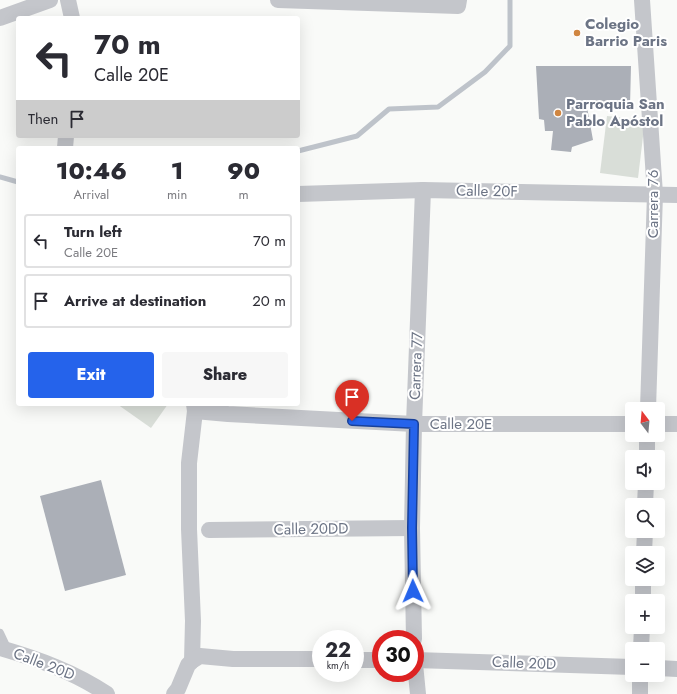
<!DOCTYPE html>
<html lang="en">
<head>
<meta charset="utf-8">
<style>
  :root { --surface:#fff; --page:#f7f7f7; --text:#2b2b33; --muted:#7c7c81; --line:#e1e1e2; --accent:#2563eb }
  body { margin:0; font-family:Jost,sans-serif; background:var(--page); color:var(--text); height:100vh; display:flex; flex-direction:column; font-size:15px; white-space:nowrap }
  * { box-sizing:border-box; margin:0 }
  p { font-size:13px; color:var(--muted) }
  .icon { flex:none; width:22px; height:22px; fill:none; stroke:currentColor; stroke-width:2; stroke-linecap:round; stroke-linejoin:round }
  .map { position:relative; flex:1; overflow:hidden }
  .side { position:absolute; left:16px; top:146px; width:284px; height:260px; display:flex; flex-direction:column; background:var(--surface); border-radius:4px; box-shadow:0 4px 16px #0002 }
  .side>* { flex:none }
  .guide { position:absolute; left:16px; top:16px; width:284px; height:122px; border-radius:4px; box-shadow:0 4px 16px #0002; background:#fff; color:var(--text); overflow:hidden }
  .needle { width:26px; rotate:344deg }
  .controls { position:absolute; left:625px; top:402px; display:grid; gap:8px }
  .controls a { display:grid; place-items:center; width:40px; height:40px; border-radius:4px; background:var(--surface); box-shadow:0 4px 16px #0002; font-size:20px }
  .speed { position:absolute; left:312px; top:630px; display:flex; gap:8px; font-size:20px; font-weight:700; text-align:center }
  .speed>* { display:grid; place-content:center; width:52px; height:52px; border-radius:50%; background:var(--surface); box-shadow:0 4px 16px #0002; line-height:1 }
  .speed small { font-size:10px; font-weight:400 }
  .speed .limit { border:6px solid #d22; background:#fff; color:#111 }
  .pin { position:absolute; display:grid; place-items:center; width:34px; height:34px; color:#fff; margin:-41px -17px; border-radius:50% 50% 50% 0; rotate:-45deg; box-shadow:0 0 4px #0007 }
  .pin .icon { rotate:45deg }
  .me { position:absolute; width:44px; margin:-22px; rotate:359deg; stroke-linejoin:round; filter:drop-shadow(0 0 3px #0008) }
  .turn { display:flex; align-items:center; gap:14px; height:84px; padding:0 12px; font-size:18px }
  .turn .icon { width:52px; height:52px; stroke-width:2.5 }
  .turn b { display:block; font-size:28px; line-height:34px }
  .then { display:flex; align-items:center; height:38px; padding:0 12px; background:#0003; gap:8px; font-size:15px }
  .eta { display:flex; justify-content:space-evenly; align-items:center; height:68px; text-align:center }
  .eta b { font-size:24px; font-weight:800; line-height:28px }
  .cta { display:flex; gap:8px; margin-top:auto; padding:8px 12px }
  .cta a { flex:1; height:46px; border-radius:4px; background:var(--accent); color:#fff; font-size:16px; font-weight:800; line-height:46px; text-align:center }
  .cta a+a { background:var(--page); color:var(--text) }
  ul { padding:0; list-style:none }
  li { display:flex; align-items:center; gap:12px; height:54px; margin:0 8px 6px; padding:0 4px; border:2px solid var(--line); border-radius:4px }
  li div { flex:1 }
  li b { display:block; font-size:15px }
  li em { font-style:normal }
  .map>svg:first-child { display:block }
  .green { fill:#d9ded8 }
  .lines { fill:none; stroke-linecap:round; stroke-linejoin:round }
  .stream { stroke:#bec3ca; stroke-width:5 }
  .building { fill:#abafb7 }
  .service { stroke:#c4c6cb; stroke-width:8 }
  .minor { stroke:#c4c6cb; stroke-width:16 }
  .route-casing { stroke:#184099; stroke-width:10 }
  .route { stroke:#2563eb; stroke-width:7 }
  .poi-dot { fill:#d08641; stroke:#fff; stroke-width:1.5 }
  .labels { text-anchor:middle; stroke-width:4; stroke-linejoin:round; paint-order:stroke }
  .poi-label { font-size:15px; font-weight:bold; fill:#6c7485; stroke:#fff; text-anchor:start }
  .street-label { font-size:15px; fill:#6c7485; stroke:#fff }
</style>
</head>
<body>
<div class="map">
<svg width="677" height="694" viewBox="0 0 677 694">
  <rect width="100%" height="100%" fill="#f9faf8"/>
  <g class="green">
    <path d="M607 116 645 120 638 178 600 173Z"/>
    <path d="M117 404H168L151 428Z"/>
  </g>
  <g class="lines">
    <g class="stream">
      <path d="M298 151 357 136 389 109 438 107 485 72 510 46V0"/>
      <path d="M0 177 18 182"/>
    </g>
  </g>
  <g class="building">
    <path d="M536 66H631L630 106 587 107 593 140 572 147 571 152 551 150 553 131H545L544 120 539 119Z"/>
    <path d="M101 480 126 575 65 591 40 496Z"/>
  </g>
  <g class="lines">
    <path class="service" d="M0 633 8 650"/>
    <g class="minor">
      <path d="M68 0 72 18"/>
      <path d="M278 0 458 6 459 0"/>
      <path d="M642 0 655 194 648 409"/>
      <path d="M0 18 50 0"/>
      <path d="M65 148 66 136"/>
      <path d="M298 194 423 190 677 195"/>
      <path d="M195 411 228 414 414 424H632"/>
      <path d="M658 424H677"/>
      <path d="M647 457V435"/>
      <path d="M645 505 646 483"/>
      <path d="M209 530 412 528"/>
      <path d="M644 553 645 531"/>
      <path d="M643 601V579"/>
      <path d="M414 639 412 528 414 424 423 190"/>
      <path d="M0 648C38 659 74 672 107 694"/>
      <path d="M641 649 642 627"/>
      <path d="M355 660H381"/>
      <path d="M415 660 632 667"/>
      <path d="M192 661 193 621 189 529V463L195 411 194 404"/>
      <path d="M415 664 418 694"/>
      <path d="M658 668 677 669"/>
      <path d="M174 694 178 689 188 665 192 661 200 656 233 659H321"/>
      <path d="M640 694V675"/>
    </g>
  </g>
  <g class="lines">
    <g class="route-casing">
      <path id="route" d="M352 421 414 424 412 528 413 591"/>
    </g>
    <use href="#route" class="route"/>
  </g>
  <g class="poi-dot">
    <circle cx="577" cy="33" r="4"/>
    <circle cx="558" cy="113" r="4"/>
  </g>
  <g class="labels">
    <g class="poi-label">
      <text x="585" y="29">Colegio<tspan x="585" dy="17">Barrio Paris</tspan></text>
      <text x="566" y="109">Parroquia San<tspan x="566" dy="17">Pablo Apóstol</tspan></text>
    </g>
    <g class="street-label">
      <text transform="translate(487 191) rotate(1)" y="5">Calle 20F</text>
      <text transform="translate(653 204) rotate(-90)" y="5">Carrera 76</text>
      <text transform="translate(416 366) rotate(-88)" y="5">Carrera 77</text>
      <text x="461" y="429">Calle 20E</text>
      <text transform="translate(311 529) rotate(-1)" y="5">Calle 20DD</text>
      <text transform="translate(524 663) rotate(2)" y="5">Calle 20D</text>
      <text transform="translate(44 664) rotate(21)" y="5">Calle 20D</text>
    </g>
  </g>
</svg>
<div class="controls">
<a><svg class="needle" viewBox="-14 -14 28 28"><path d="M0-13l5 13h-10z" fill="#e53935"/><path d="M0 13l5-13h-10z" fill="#7c7c81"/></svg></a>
<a><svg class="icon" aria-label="sound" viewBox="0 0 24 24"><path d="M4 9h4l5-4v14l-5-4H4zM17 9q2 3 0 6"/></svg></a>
<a><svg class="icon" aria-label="search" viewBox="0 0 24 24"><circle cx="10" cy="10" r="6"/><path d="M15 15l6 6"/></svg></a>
<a><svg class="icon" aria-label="layers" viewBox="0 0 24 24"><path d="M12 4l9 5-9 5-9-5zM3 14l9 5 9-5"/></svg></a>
<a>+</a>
<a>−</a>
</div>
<div class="speed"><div>22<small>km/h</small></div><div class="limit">30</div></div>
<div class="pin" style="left:352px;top:421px;background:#d93025"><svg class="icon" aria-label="arrive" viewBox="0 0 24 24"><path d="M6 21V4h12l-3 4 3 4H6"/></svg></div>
<svg class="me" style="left:413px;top:591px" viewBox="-20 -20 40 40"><path d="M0-17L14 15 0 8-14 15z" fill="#2563eb" stroke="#fff" stroke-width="4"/></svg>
<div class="guide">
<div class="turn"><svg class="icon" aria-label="left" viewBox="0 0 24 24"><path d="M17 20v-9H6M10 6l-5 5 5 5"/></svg><div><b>70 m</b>Calle 20E</div></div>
<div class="then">Then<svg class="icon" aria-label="arrive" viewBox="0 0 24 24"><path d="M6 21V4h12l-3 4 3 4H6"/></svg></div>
</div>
<section class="side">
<div class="eta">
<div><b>10:46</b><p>Arrival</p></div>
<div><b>1</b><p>min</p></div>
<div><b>90</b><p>m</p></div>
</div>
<ul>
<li><svg class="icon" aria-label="left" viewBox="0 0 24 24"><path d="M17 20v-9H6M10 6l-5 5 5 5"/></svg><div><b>Turn left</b><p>Calle 20E</p></div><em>70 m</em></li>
<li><svg class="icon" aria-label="arrive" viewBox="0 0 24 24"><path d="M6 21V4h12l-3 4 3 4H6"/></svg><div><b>Arrive at destination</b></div><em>20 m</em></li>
</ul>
<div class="cta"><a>Exit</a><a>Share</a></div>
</section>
</div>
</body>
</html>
